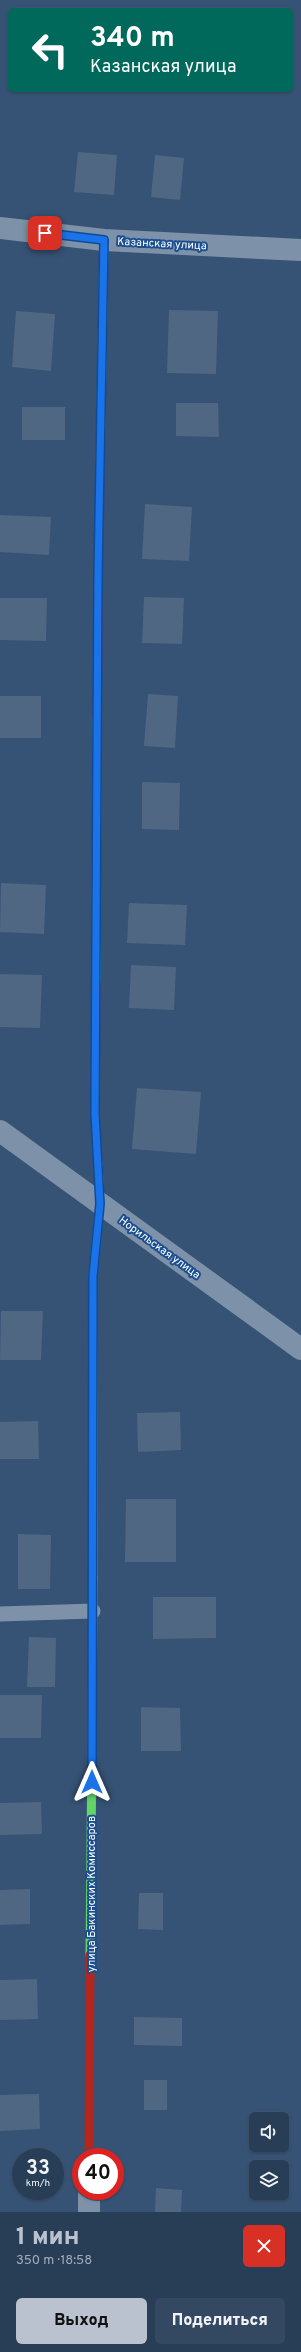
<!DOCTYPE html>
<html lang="ru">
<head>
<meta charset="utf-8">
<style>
  :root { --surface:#283e57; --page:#344961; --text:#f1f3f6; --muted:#a5aeba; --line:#44576d; --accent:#b9c2ce }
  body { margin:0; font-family:Overpass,sans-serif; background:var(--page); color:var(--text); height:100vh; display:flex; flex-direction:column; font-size:15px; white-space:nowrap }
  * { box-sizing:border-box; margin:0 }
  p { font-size:13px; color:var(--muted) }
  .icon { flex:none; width:22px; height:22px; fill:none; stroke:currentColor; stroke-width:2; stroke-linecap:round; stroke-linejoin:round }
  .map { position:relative; height:2212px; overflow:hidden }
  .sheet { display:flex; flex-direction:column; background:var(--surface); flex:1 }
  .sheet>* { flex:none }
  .top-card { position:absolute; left:8px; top:8px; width:285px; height:84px; border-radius:6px; box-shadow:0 1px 3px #0004,0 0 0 1px var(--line); background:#00695c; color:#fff; overflow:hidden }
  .controls { position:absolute; left:249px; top:2112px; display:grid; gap:8px }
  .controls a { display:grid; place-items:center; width:40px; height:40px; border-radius:6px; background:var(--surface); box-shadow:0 1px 3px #0004,0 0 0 1px var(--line); font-size:20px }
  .speed { position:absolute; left:12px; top:2148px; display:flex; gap:8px; font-size:20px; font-weight:700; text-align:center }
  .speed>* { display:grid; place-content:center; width:52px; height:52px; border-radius:50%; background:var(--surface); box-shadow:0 1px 3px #0004,0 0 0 1px var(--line); line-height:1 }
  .speed small { font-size:10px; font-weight:400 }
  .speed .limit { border:6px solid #d22; background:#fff; color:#111 }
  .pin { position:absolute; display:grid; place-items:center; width:34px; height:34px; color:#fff; margin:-17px; border-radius:8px; box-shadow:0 2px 6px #0006 }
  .me { position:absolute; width:44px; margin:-22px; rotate:0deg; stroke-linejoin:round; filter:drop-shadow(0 0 3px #0008) }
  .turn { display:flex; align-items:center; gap:14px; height:84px; padding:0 16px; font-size:18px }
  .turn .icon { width:52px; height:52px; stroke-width:2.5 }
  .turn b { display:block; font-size:28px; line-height:34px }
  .round { display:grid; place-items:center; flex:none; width:42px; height:42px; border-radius:6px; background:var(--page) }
  .headline { display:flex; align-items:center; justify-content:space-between; height:68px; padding:0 16px }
  h1 { font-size:24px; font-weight:800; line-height:30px; color:var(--accent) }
  .cta { display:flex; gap:8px; margin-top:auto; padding:8px 16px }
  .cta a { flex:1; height:46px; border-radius:6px; background:var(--accent); color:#111; font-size:16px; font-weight:800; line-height:46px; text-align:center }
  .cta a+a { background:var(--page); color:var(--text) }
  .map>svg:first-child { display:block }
  .building { fill:#506783 }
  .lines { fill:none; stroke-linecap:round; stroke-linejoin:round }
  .lane { stroke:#7d92a8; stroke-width:15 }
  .street { stroke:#7d92a8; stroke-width:22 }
  .fast { stroke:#63d668; stroke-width:9 }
  .slow { stroke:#ff974d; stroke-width:9 }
  .jam { stroke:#b3261e; stroke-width:9 }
  .route-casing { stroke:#114b97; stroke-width:10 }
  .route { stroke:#1a73e8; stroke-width:7 }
  .labels { text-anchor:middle; stroke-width:4; stroke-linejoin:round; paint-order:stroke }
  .street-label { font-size:11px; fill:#fff; stroke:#1b4f8f }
</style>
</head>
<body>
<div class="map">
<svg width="301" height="2212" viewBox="0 0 301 2212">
  <rect width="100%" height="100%" fill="#365274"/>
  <g class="building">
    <path d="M78 152 117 155 114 195 74 192Z"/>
    <path d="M155 155 184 158 180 200 151 197Z"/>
    <path d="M169 310 218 311 216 374 167 373Z"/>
    <path d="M16 311 55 314 51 371 12 367Z"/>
    <path d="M176 403H218L219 437 176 436Z"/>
    <rect x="22" y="407" width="43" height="33"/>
    <path d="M145 504 192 507 189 561 142 559Z"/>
    <path d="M0 515 51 517 49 555 0 552Z"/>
    <path d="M144 597 184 598 182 644 142 643Z"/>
    <path d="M0 598H47L46 641 0 640Z"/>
    <path d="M148 694 178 696 175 748 144 746Z"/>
    <rect x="0" y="696" width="41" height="42"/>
    <path d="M142 782 180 783 179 830 142 829Z"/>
    <path d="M1 883 46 885 44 934 0 932Z"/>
    <path d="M129 903 187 905 185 945 127 943Z"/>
    <path d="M131 965 176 967 174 1010 129 1008Z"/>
    <path d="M0 974 42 975 40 1028 0 1027Z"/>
    <path d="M137 1088 201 1092 196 1154 132 1149Z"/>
    <path d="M1 1311H43L41 1360H0Z"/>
    <path d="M180 1412 181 1450 138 1452 137 1413Z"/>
    <path d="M38 1421 39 1459H0V1422Z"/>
    <path d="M126 1499H176V1562H125Z"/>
    <path d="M18 1534 51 1535 50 1589H18Z"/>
    <path d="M153 1597H216V1638L153 1639Z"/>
    <path d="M29 1637 56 1638 55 1687H27Z"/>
    <path d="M0 1695H42L41 1738H0Z"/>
    <path d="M141 1707 180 1708 181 1751H141Z"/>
    <path d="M41 1802 42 1834 0 1835V1803Z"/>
    <path d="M30 1889V1924L0 1925V1890Z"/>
    <path d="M139 1893H163V1930L138 1929Z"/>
    <path d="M37 1979 38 2019 0 2020V1980Z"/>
    <path d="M134 2017 182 2018V2046L134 2045Z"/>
    <rect x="144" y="2080" width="23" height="30"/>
    <path d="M39 2094 40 2129 0 2131V2095Z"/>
    <path d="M156 2188 182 2190 181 2212H155Z"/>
  </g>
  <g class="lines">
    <path class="lane" d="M0 1614 93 1611"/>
    <g class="street">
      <path d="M0 228 104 240 301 250"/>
      <path d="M0 1131 301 1349"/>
      <path d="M89 2212V2191"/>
    </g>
    <g class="fast">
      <path d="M100 471 104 240"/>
      <path d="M96 983 97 718"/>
      <path d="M93 1578V1276L100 1204 98 1162"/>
      <path d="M90 1955 92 1741"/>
    </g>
    <path class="slow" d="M92 1741 93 1578"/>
    <g class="jam">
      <path d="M97 718 100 471"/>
      <path d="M96 983 95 1113 98 1162"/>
      <path d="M89 2157 90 1955"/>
    </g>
  </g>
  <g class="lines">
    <g class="route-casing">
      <path id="route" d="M45 233 104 240 98 576 95 1113 100 1204 93 1276 92 1782"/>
    </g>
    <use href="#route" class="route"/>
  </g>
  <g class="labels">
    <g class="street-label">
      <text transform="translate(162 243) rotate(3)" y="4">Казанская улица</text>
      <text transform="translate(160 1247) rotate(36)" y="4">Норильская улица</text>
      <text transform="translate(91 1894) rotate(-90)" y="4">улица Бакинских Комиссаров</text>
    </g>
  </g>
</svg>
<div class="controls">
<a><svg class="icon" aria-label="sound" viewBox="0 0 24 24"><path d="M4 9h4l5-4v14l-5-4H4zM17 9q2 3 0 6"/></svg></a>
<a><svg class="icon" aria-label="layers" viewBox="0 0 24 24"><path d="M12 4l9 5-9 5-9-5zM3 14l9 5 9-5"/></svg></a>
</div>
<div class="speed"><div>33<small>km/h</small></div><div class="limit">40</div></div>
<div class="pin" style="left:45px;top:233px;background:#d93025"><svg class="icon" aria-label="arrive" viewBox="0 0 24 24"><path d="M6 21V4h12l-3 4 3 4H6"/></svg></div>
<svg class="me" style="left:92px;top:1782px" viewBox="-20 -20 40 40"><path d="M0-17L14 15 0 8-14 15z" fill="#1a73e8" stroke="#fff" stroke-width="4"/></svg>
<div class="top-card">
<div class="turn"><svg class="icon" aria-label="left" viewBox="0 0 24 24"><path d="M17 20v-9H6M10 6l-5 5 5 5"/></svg><div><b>340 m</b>Казанская улица</div></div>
</div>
</div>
<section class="sheet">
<div class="headline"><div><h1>1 мин</h1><p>350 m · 18:58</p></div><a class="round" style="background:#d93025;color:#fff"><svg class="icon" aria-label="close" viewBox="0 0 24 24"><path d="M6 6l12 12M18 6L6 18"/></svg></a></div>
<div class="cta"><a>Выход</a><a>Поделиться</a></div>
</section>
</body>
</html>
